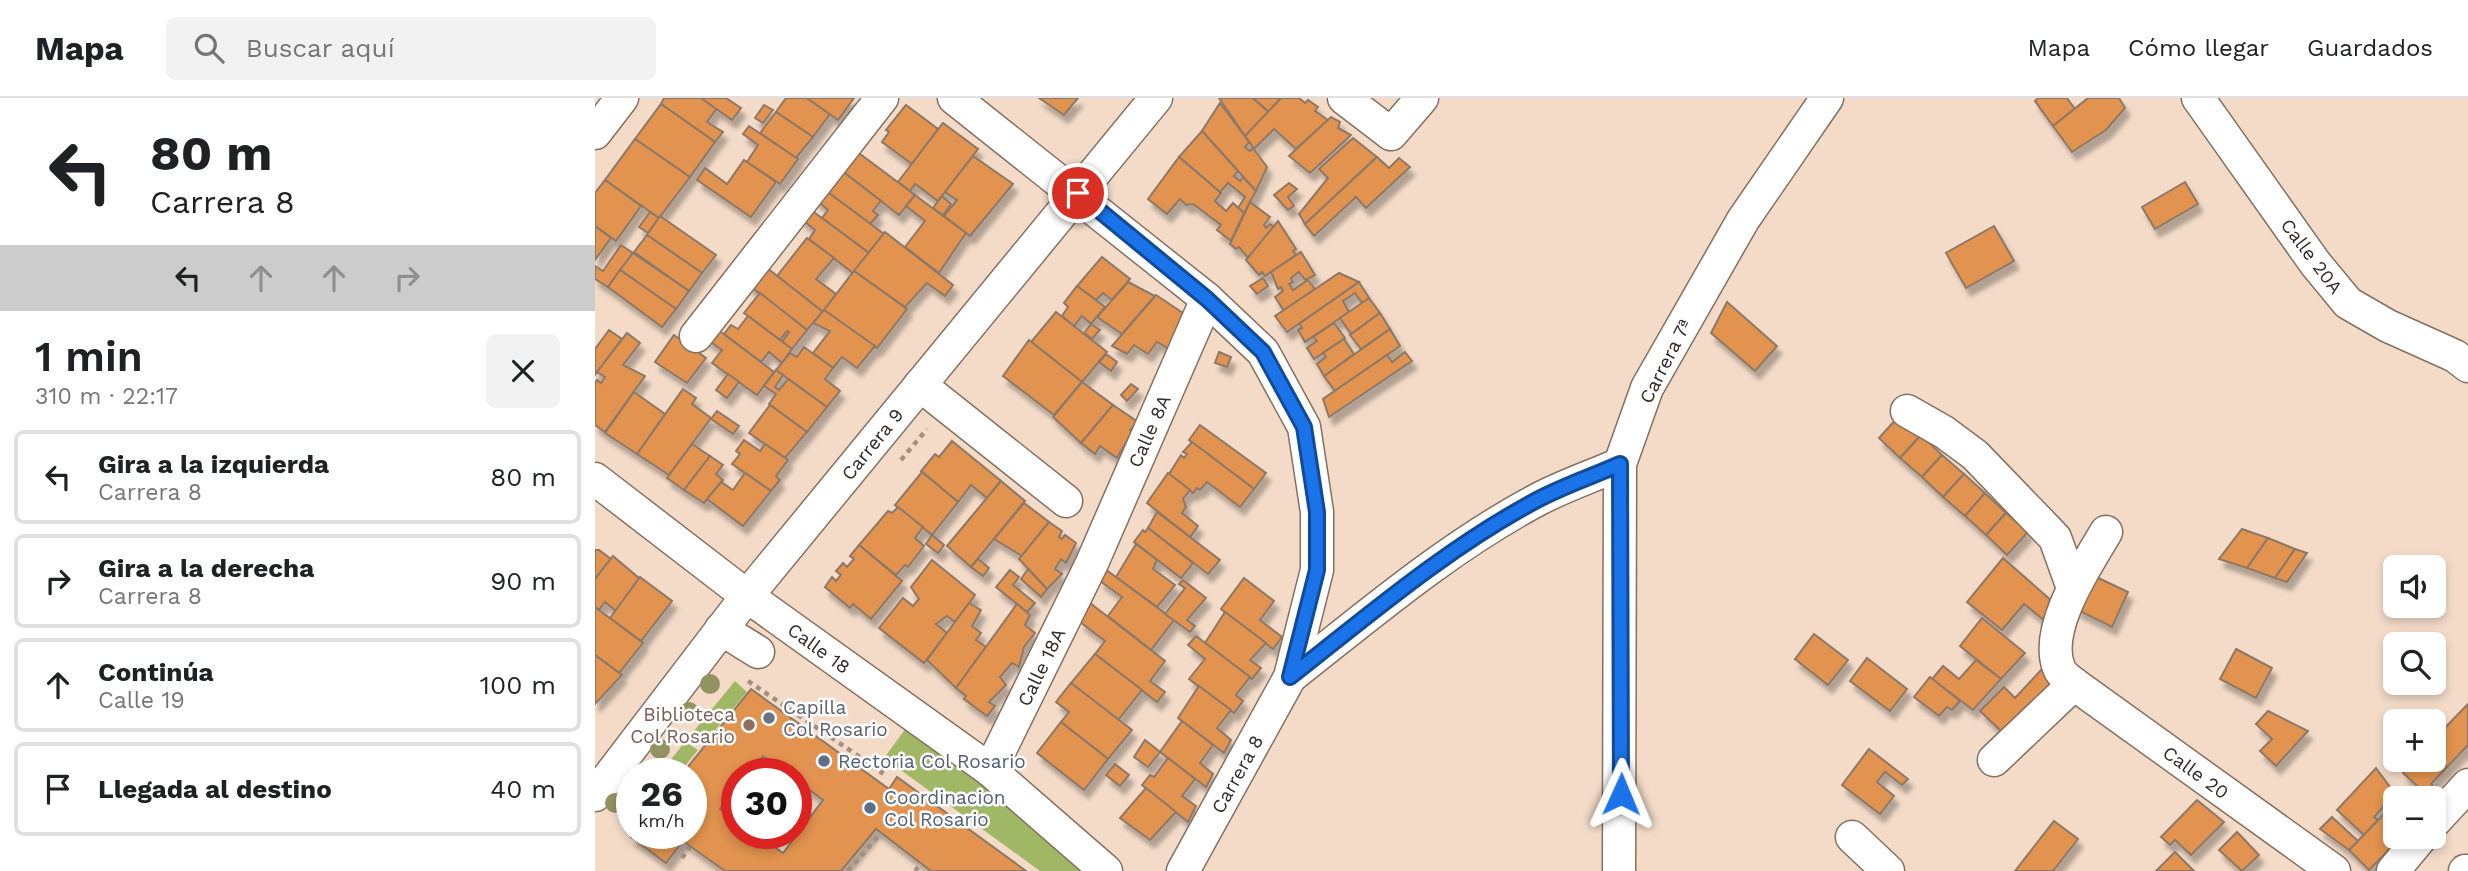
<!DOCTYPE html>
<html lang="es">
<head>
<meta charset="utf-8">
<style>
  :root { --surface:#fff; --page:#f2f2f2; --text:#202124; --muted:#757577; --line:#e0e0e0 }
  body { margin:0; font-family:"Work Sans",sans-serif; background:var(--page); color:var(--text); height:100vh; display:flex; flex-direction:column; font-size:26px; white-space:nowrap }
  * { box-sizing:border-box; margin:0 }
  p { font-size:23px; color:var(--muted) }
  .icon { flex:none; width:38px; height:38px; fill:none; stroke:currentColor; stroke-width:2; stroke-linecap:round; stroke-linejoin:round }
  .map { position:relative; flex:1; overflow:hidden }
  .details { display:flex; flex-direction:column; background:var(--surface); width:595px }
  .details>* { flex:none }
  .banner { background:#fff; color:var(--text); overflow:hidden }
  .fabs { position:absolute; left:1788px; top:457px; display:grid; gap:14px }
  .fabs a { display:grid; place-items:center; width:63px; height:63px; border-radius:10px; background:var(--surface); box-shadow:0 4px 10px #0003; font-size:35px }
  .speed { position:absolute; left:21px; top:660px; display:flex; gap:14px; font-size:35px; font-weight:700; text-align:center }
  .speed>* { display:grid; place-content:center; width:91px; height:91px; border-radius:50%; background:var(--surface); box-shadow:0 4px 10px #0003; line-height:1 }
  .speed small { font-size:18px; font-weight:400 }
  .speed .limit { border:10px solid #d22; background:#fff; color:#111 }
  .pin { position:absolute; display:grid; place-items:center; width:60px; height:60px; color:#fff; margin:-30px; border:4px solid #fff; border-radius:50%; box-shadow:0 2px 7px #0007 }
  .me { position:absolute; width:77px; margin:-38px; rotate:1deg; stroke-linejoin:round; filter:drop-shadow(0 0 5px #0008) }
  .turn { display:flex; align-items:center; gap:24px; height:147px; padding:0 35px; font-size:32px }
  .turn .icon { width:91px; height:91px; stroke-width:2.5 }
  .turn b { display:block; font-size:49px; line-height:60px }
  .lanes { display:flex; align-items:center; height:66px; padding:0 35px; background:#0003; justify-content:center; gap:35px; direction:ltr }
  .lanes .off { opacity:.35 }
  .round { display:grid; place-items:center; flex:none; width:74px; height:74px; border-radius:10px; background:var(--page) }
  .headline { display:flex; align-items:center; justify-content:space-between; height:119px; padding:0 35px }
  h1 { font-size:42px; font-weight:600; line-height:52px }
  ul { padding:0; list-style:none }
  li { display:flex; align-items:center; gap:21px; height:94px; margin:0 14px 10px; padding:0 21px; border:4px solid var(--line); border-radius:10px }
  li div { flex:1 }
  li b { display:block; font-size:26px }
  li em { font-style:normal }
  header { display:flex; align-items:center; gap:42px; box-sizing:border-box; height:98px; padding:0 35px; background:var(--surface); border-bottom:2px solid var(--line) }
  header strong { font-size:33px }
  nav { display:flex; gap:38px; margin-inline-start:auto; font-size:24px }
  .search { width:490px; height:63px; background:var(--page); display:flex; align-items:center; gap:18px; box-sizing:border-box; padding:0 24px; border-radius:10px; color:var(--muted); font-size:26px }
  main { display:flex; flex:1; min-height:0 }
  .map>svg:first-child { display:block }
  .green { fill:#a0b865 }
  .building { fill:#e19350; stroke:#8d7867; stroke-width:2; fill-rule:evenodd; filter:url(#shadow) }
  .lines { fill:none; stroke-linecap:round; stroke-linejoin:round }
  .minor-casing { stroke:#857060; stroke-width:35 }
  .path { stroke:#a18f81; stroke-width:4.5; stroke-dasharray:5 5; stroke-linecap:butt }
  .minor { stroke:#fff; stroke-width:32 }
  .tree { fill:#939263 }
  .route-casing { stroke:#114b97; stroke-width:18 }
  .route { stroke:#1a73e8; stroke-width:12 }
  .worship-dot { fill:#6b7280; stroke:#fff; stroke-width:2.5 }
  .education-dot { fill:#8d6e63; stroke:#fff; stroke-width:2.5 }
  .service-dot { fill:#5c6f8a; stroke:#fff; stroke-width:2.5 }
  .labels { text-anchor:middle; stroke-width:5; stroke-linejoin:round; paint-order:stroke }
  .street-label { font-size:19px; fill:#332a23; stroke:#fff }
  .worship-label { font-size:19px; fill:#5b616d; stroke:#fff; text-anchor:start }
  .education-label { font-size:19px; fill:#785e54; stroke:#fff; text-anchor:end }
  .service-label { font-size:19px; fill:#4e5e75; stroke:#fff; text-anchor:start }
</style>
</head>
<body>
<header>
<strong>Mapa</strong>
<div class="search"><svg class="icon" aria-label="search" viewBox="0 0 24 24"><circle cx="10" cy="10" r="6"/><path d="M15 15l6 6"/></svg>Buscar aquí</div>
<nav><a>Mapa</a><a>Cómo llegar</a><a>Guardados</a></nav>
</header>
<main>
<section class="details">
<div class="banner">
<div class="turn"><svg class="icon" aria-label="left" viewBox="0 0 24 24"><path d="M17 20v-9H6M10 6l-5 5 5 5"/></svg><div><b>80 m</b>Carrera 8</div></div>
<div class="lanes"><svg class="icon" aria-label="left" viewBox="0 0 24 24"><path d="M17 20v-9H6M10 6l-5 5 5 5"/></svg><svg class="icon off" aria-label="ahead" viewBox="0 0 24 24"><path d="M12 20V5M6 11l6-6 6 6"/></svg><svg class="icon off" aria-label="ahead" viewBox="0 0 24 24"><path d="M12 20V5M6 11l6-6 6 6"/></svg><svg class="icon off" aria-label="right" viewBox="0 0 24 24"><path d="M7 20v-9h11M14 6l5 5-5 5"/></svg></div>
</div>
<div class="headline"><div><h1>1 min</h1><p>310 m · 22:17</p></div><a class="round"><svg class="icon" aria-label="close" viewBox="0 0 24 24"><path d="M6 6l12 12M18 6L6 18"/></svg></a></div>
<ul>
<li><svg class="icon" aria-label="left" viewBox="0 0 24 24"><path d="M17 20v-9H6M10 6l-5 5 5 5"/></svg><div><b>Gira a la izquierda</b><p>Carrera 8</p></div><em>80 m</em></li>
<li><svg class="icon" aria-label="right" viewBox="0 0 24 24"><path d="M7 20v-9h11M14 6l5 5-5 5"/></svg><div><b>Gira a la derecha</b><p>Carrera 8</p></div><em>90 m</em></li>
<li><svg class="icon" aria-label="ahead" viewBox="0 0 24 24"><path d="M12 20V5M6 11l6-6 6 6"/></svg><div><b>Continúa</b><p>Calle 19</p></div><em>100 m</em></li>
<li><svg class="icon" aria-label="arrive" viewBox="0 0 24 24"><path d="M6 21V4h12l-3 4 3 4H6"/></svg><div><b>Llegada al destino</b></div><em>40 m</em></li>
</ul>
</section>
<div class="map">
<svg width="1873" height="773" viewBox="0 0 1873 773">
  <defs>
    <filter id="shadow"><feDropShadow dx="4.5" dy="8" stdDeviation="2" flood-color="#0004"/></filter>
  </defs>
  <rect width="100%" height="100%" fill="#f3dbc8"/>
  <g class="green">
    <path d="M140 583 152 594 110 644 98 634Z"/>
    <path d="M314 626 500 773H445L289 660Z"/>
    <path d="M90 644 103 652 84 675H65Z"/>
  </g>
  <g class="building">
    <path d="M69 0H106L122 10 112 24 128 34 120 44 66 6Z"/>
    <path d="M106 0H131L146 10 137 22Z"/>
    <path d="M191 0H212L235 16 218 39 181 14Z"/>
    <path d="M212 0H259L243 22Z"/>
    <path d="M444 0H483L469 17Z"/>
    <path d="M624 0H658L674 14 650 38Z"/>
    <path d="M658 0H686L674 14Z"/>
    <path d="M686 0H704L710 5 713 2 723 9 720 13 733 22 701 51 679 31 659 51 650 38Z"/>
    <path d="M1443 0H1472L1480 11 1458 28 1440 3Z"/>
    <path d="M1493 0H1524L1530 10 1511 32 1477 54 1458 28Z"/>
    <path d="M625 5 654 44 650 49 655 53 658 50 672 69 661 93 607 33Z"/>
    <path d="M66 6 120 44 95 79 40 41Z"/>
    <path d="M169 7 178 12 168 25 160 20Z"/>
    <path d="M311 7 343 31 317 66 287 44 294 34 291 32Z"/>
    <path d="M181 14 218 39 201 60 165 35Z"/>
    <path d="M736 19 745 24 743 30 756 37 715 75 694 58Z"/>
    <path d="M348 25 383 51 343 103 320 86 315 93 303 84Z"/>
    <path d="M154 28 203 61 185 86 152 64 163 47 148 36Z"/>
    <path d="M607 33 643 73 639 78 645 83 648 79 661 93 649 115 643 110 650 99 633 85 625 94 584 59Z"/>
    <path d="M758 40 782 59 710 126 704 116 733 80 724 71Z"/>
    <path d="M40 41 95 79 64 120 10 82Z"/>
    <path d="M257 50 320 97 304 117 242 69Z"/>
    <path d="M378 58 418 86 375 138 349 118 362 102 350 94Z"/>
    <path d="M584 59 626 95 620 103 631 113 638 105 649 115 636 143 622 132 626 127 598 106 591 107 585 101 572 116 553 101Z"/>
    <path d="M782 59 794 70 804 60 815 69 771 110 761 99 719 138 710 126Z"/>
    <path d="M149 62 181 84 156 119 102 82 110 70 132 86Z"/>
    <path d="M242 69 286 103 278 113 283 117 275 126 226 89Z"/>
    <path d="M10 82 46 108 21 143 0 128V95Z"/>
    <path d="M1590 84 1603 106 1560 131 1547 109Z"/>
    <path d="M694 85 702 91 693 99 699 108 693 112 679 97Z"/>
    <path d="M226 89 289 136 274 155 227 120 233 112 219 100Z"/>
    <path d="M320 97 371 135 344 175 310 149 330 123 311 108Z"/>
    <path d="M347 98 356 106 348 117 338 110Z"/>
    <path d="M655 104 675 119 669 127 671 130 675 126 679 129 653 160 644 149 641 151 635 146Z"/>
    <path d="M212 109 274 155 258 175 214 141 220 132 204 119Z"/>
    <path d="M55 114 64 120 53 135 44 129Z"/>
    <path d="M65 118 121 157 107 175 52 137Z"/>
    <path d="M683 123 701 151 698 153 701 157 670 178 667 174 664 177 651 162Z"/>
    <path d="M0 128 16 140 0 162Z"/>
    <path d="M1399 128 1419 163 1371 190 1351 155Z"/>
    <path d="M290 134 358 187 350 198 332 185 310 209 259 173Z"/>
    <path d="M52 137 107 175 94 193 39 154Z"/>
    <path d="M212 140 239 160 221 181 241 196 228 214 182 178Z"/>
    <path d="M26 147 38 155 13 189 0 181V168L8 173Z"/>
    <path d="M706 154 720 177 712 181 720 191 689 213 680 199 688 193 686 189 683 191 676 174ZM704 174 711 183 698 192 694 186 698 184 696 180Z"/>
    <path d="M38 155 94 193 81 211 25 172Z"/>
    <path d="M507 159 535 181 517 202 508 195 501 202 482 188Z"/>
    <path d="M167 166 228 214 212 232 152 186Z"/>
    <path d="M25 172 81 211 67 229 13 189Z"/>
    <path d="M259 173 312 211 282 250 229 212Z"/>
    <path d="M744 175 764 184 692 234 680 218Z"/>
    <path d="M668 180 673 188 662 196 655 188Z"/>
    <path d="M533 184 560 198 527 236 502 219Z"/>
    <path d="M764 184 774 200 767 205 760 195 748 203 754 214 710 244 703 232 707 230 704 226Z"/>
    <path d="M482 188 510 209 496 226 487 218 479 228 467 218 473 209 469 205Z"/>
    <path d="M165 195 212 232 197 251 187 244 194 234 192 233 185 242 149 215Z"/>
    <path d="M561 197 594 219 574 251 562 244 553 256 539 247 532 256 517 248Z"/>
    <path d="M774 200 785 215 756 236 745 220Z"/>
    <path d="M1132 204 1182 248 1160 273 1116 235Z"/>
    <path d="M229 212 280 248 262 270 247 259 238 270 218 255 235 233 218 225Z"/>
    <path d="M461 214 512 254 487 284 436 244Z"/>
    <path d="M785 215 795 231 766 251 755 237Z"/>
    <path d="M153 218 197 251 187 265 174 254 166 264 129 236 136 227 143 231Z"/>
    <path d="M739 225 750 240 719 261 712 250 722 243 718 239Z"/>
    <path d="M496 226 505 232 497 241 489 235Z"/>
    <path d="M118 228 179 274 162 297 117 265 127 252 110 240Z"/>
    <path d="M795 231 805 248 740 293 729 278Z"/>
    <path d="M14 232 27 241 0 277V251Z"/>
    <path d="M32 235 45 245 28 267 50 278 10 334 0 327V285L2 282 6 285 10 279 2 274Z"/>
    <path d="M79 237 111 260 92 285 60 264Z"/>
    <path d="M749 241 759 256 729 278 722 266 731 259 728 255Z"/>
    <path d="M434 242 487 284 459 317 408 278Z"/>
    <path d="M209 249 238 270 230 281 245 293 232 309 181 272 195 255 202 259Z"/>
    <path d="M624 254 636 259 632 269 620 265Z"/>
    <path d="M810 254 817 263 734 319 728 301 792 257 797 264Z"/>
    <path d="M511 256 522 264 516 273 504 264Z"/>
    <path d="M181 272 188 277 180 289 184 292 193 281 232 309 212 334 174 306 181 296 169 288Z"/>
    <path d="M133 276 144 284 132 300 121 292Z"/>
    <path d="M487 284 518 307 486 345 458 319Z"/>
    <path d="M536 286 543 291 532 303 526 297Z"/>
    <path d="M88 291 101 300 97 306 116 320 74 377 42 356Z"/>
    <path d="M39 294 70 316 42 356 10 335Z"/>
    <path d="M175 307 212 334 190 360 154 335Z"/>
    <path d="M518 307 543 324 535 332 537 334 522 360 505 348 500 356 486 345Z"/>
    <path d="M122 313 144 328 138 336 116 321Z"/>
    <path d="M1304 318 1326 337 1305 360 1284 340Z"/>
    <path d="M605 327 671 375 659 391 594 342Z"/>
    <path d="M1326 337 1347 357 1327 379 1305 360Z"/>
    <path d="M149 342 165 353 170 346 193 362 181 378 185 382 176 393 137 366 145 356 141 353Z"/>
    <path d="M357 343 406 383 392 400 376 387 363 404 326 373 340 356 344 359Z"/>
    <path d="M597 344 659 391 645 409 612 384 605 392 602 390 598 395 574 376 586 357 589 360 592 356 588 354Z"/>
    <path d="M97 346 115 358 89 392 72 380Z"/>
    <path d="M1347 357 1369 376 1348 399 1327 379Z"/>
    <path d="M115 358 128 367 121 376 128 382 109 405 89 392Z"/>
    <path d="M327 374 363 404 337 437 300 407Z"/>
    <path d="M150 375 176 393 148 428 112 401 126 384 138 392Z"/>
    <path d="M573 375 595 392 588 401 591 409 587 415 603 428 595 439 552 405Z"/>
    <path d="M1369 376 1390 395 1370 418 1348 399Z"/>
    <path d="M406 383 430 403 376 469 352 448Z"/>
    <path d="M1390 395 1411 415 1391 437 1370 418Z"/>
    <path d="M429 405 454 424 427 458 399 441Z"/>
    <path d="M303 409 328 429 320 440 329 448 313 469 310 467 301 477 264 447 293 413 297 415Z"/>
    <path d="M562 414 625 462 613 476 553 430Z"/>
    <path d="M1411 415 1433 434 1412 457 1391 437Z"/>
    <path d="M454 424 467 433 464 439 467 441 470 437 481 445 471 465 466 461 460 471 467 476 452 491 424 461Z"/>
    <path d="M553 430 598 465 586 480 539 444 548 432 550 434Z"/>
    <path d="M1647 431 1673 440 1652 470 1624 461Z"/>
    <path d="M337 437 349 447 343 455 331 446Z"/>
    <path d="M1673 440 1700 451 1680 480 1652 470Z"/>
    <path d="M541 446 562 462 558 471 580 487 562 509 521 479Z"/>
    <path d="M264 447 307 483 276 521 258 506 255 510 230 489 237 479 241 483 246 477 241 473 248 465 252 469 259 461 255 458Z"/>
    <path d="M1700 451 1712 455 1692 484 1680 480Z"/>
    <path d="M0 452H4L16 461 0 481Z"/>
    <path d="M18 458 45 481 21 513 10 504 4 512 0 509V481Z"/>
    <path d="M1408 460 1458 504 1450 523 1429 506 1407 532 1372 504Z"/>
    <path d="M383 461 394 470 388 478 376 469Z"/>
    <path d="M337 462 380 497 360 524 352 518 341 526 352 535 329 565 284 530 308 500 318 508 324 501 316 489Z"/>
    <path d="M433 471 452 491 446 499 426 481Z"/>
    <path d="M510 471 579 522 556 552 513 518 527 499 505 483Z"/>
    <path d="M415 472 424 479 418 487 440 505 432 514 401 489Z"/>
    <path d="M1497 477 1533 494 1517 529 1481 511Z"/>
    <path d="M45 479 77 503 46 543 15 520Z"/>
    <path d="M649 480 679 503 665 522 687 539 678 551 626 511Z"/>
    <path d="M588 482 611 500 592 522 600 528 595 534 570 516 590 490 584 486Z"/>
    <path d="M374 505 386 512 377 528 386 535 381 542 391 549 361 590 332 562Z"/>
    <path d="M495 505 570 563 555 583 570 594 562 604 500 556 510 543 485 524Z"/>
    <path d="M422 506 435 517 430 527 440 535 429 549 424 569 417 565 405 579 411 587 394 604 400 608 392 618 369 601 371 598 361 590Z"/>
    <path d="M0 509 48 545 24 575 0 557Z"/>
    <path d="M630 514 671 545 655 562 666 570 657 581 610 545Z"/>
    <path d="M1387 520 1430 555 1406 581 1365 548Z"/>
    <path d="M1219 536 1253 562 1233 587 1200 561Z"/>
    <path d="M601 538 655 579 641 597 648 603 639 615 594 581 610 561 593 547Z"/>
    <path d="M1641 551 1677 570 1661 600 1625 581Z"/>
    <path d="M500 556 547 592 523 622 476 585Z"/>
    <path d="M0 557 27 577 0 606Z"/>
    <path d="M1272 560 1312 591 1295 613 1255 583Z"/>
    <path d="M1381 562 1406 581 1378 612 1337 581 1348 568 1364 581Z"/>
    <path d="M1447 571 1460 583 1409 636 1385 613 1409 589 1420 600Z"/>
    <path d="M1335 579 1365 603 1357 612 1352 609 1344 618 1319 599Z"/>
    <path d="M476 585 537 632 513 661 466 624 474 614 461 604Z"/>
    <path d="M604 588 636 612 622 630 636 642 629 655 583 620Z"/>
    <path d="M156 591 294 691 302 679 431 773H336L281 731 246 773H130L88 743 71 765 36 739 40 735H96V676H87ZM168 658 192 676H201V682L228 702 188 755 160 735H142V722L125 711 142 690V676H154Z"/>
    <path d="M1873 606V647L1852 669 1837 662 1839 641Z"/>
    <path d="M1673 613 1713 633 1681 668 1665 653 1677 641 1661 626Z"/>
    <path d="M587 623 618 647 605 665 618 676 611 689 565 654Z"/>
    <path d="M466 624 513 661 489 692 442 655Z"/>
    <path d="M550 642 565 654 553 669 539 659Z"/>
    <path d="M1274 651 1313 681 1307 687 1290 674 1282 684 1299 698 1285 716 1247 687Z"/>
    <path d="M573 660 600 681 587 698 601 708 593 724 547 687 555 677 559 679Z"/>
    <path d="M1820 662H1837L1852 669 1836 686 1839 689 1832 697 1808 675Z"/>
    <path d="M520 666 534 677 525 688 511 677Z"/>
    <path d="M1781 670 1800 696 1779 719 1783 722 1769 737 1742 712Z"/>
    <path d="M551 690 581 714 555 742 525 720Z"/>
    <path d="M1602 702 1629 724 1596 757 1580 742 1575 747 1566 739Z"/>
    <path d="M1796 709 1801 714V738H1807L1774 772 1754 752Z"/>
    <path d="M1737 719 1763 743 1754 752 1725 731Z"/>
    <path d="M1459 723 1483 741 1458 773H1420Z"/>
    <path d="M1642 734 1664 757 1647 773 1624 752Z"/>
    <path d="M1580 754 1599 773H1561Z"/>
  </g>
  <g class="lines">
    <g class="minor-casing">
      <g id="minor">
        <path d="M359 0 612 201 668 254 709 329 722 414V472L695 579 588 773"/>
        <path d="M749 0 796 36 827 0"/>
        <path d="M1603 0 1720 165 1753 205 1793 228 1860 258 1873 268"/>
        <path d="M0 35 27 0"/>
        <path d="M101 238 287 0"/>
        <path d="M325 287 471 403"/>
        <path d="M1312 313 1349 334 1380 357 1460 440 1478 490"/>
        <path d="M0 381 152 498 395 672 511 773"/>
        <path d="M1511 434C1492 467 1448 530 1464 570 1466 576 1474 582 1479 586L1739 773"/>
        <path d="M126 531 163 554"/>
        <path d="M695 579C774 517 852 450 942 402 968 388 998 378 1025 366"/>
        <path d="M1399 662 1479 586"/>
        <path d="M395 672 497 465 612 201"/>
        <path d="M0 697 152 498 561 0"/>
        <path d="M1839 724 1873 687"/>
        <path d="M1257 739 1293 773"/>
        <path d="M1024 773 1025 366 1052 290 1148 122 1232 0"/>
        <path d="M1798 773 1827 738"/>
        <path d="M1870 773H1873"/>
      </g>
    </g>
    <g class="path">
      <path d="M306 362 332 331"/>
      <path d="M153 583 287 674 284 678"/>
      <path d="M91 637 108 650"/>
      <path d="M87 760 95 749"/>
      <path d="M253 773 286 735"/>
      <path d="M320 773 327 765"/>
    </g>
    <use href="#minor" class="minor"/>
  </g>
  <g class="tree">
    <circle cx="115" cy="586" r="10"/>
    <circle cx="94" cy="614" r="10"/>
    <circle cx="65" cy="651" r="10"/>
    <circle cx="20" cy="705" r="10"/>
  </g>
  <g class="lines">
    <g class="route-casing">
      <path id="route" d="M483 95 612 201 668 254 709 329 722 414V472L695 579C774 517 852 450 942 402 968 388 998 378 1025 366L1026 696"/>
    </g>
    <use href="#route" class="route"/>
  </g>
  <circle class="worship-dot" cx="174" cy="620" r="7"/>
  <circle class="education-dot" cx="154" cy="627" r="7"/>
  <g class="service-dot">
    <circle cx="229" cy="663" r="7"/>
    <circle cx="275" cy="710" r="7"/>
  </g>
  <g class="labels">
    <g class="street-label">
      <text transform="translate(1717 158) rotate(53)" y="7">Calle 20A</text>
      <text transform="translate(1070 263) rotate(-63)" y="7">Carrera 7ª</text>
      <text transform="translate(554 333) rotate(-66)" y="7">Calle 8A</text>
      <text transform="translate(277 346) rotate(-51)" y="7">Carrera 9</text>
      <text transform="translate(224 550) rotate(36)" y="7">Calle 18</text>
      <text transform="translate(446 569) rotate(-64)" y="7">Calle 18A</text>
      <text transform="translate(1601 674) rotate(36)" y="7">Calle 20</text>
      <text transform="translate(642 676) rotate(-61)" y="7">Carrera 8</text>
    </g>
    <g class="worship-label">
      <text x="188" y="616">Capilla<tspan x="188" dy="22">Col Rosario</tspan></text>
    </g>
    <g class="education-label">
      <text x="140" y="623">Biblioteca<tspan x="140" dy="22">Col Rosario</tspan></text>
    </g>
    <g class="service-label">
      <text x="243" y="670">Rectoria Col Rosario</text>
      <text x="289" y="706">Coordinacion<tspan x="289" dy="22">Col Rosario</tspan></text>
    </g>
  </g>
</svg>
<div class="fabs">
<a><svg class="icon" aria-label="sound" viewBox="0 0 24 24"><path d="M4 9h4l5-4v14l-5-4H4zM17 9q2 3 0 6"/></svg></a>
<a><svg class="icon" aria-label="search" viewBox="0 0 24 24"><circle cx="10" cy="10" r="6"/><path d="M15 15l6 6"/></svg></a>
<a>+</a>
<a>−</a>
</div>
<div class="speed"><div>26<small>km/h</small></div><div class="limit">30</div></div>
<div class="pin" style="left:483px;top:95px;background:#d93025"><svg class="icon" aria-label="arrive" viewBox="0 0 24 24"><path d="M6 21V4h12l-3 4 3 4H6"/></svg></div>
<svg class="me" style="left:1026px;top:696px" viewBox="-20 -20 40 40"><path d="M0-17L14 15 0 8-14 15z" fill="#1a73e8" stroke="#fff" stroke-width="4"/></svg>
</div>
</main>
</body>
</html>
